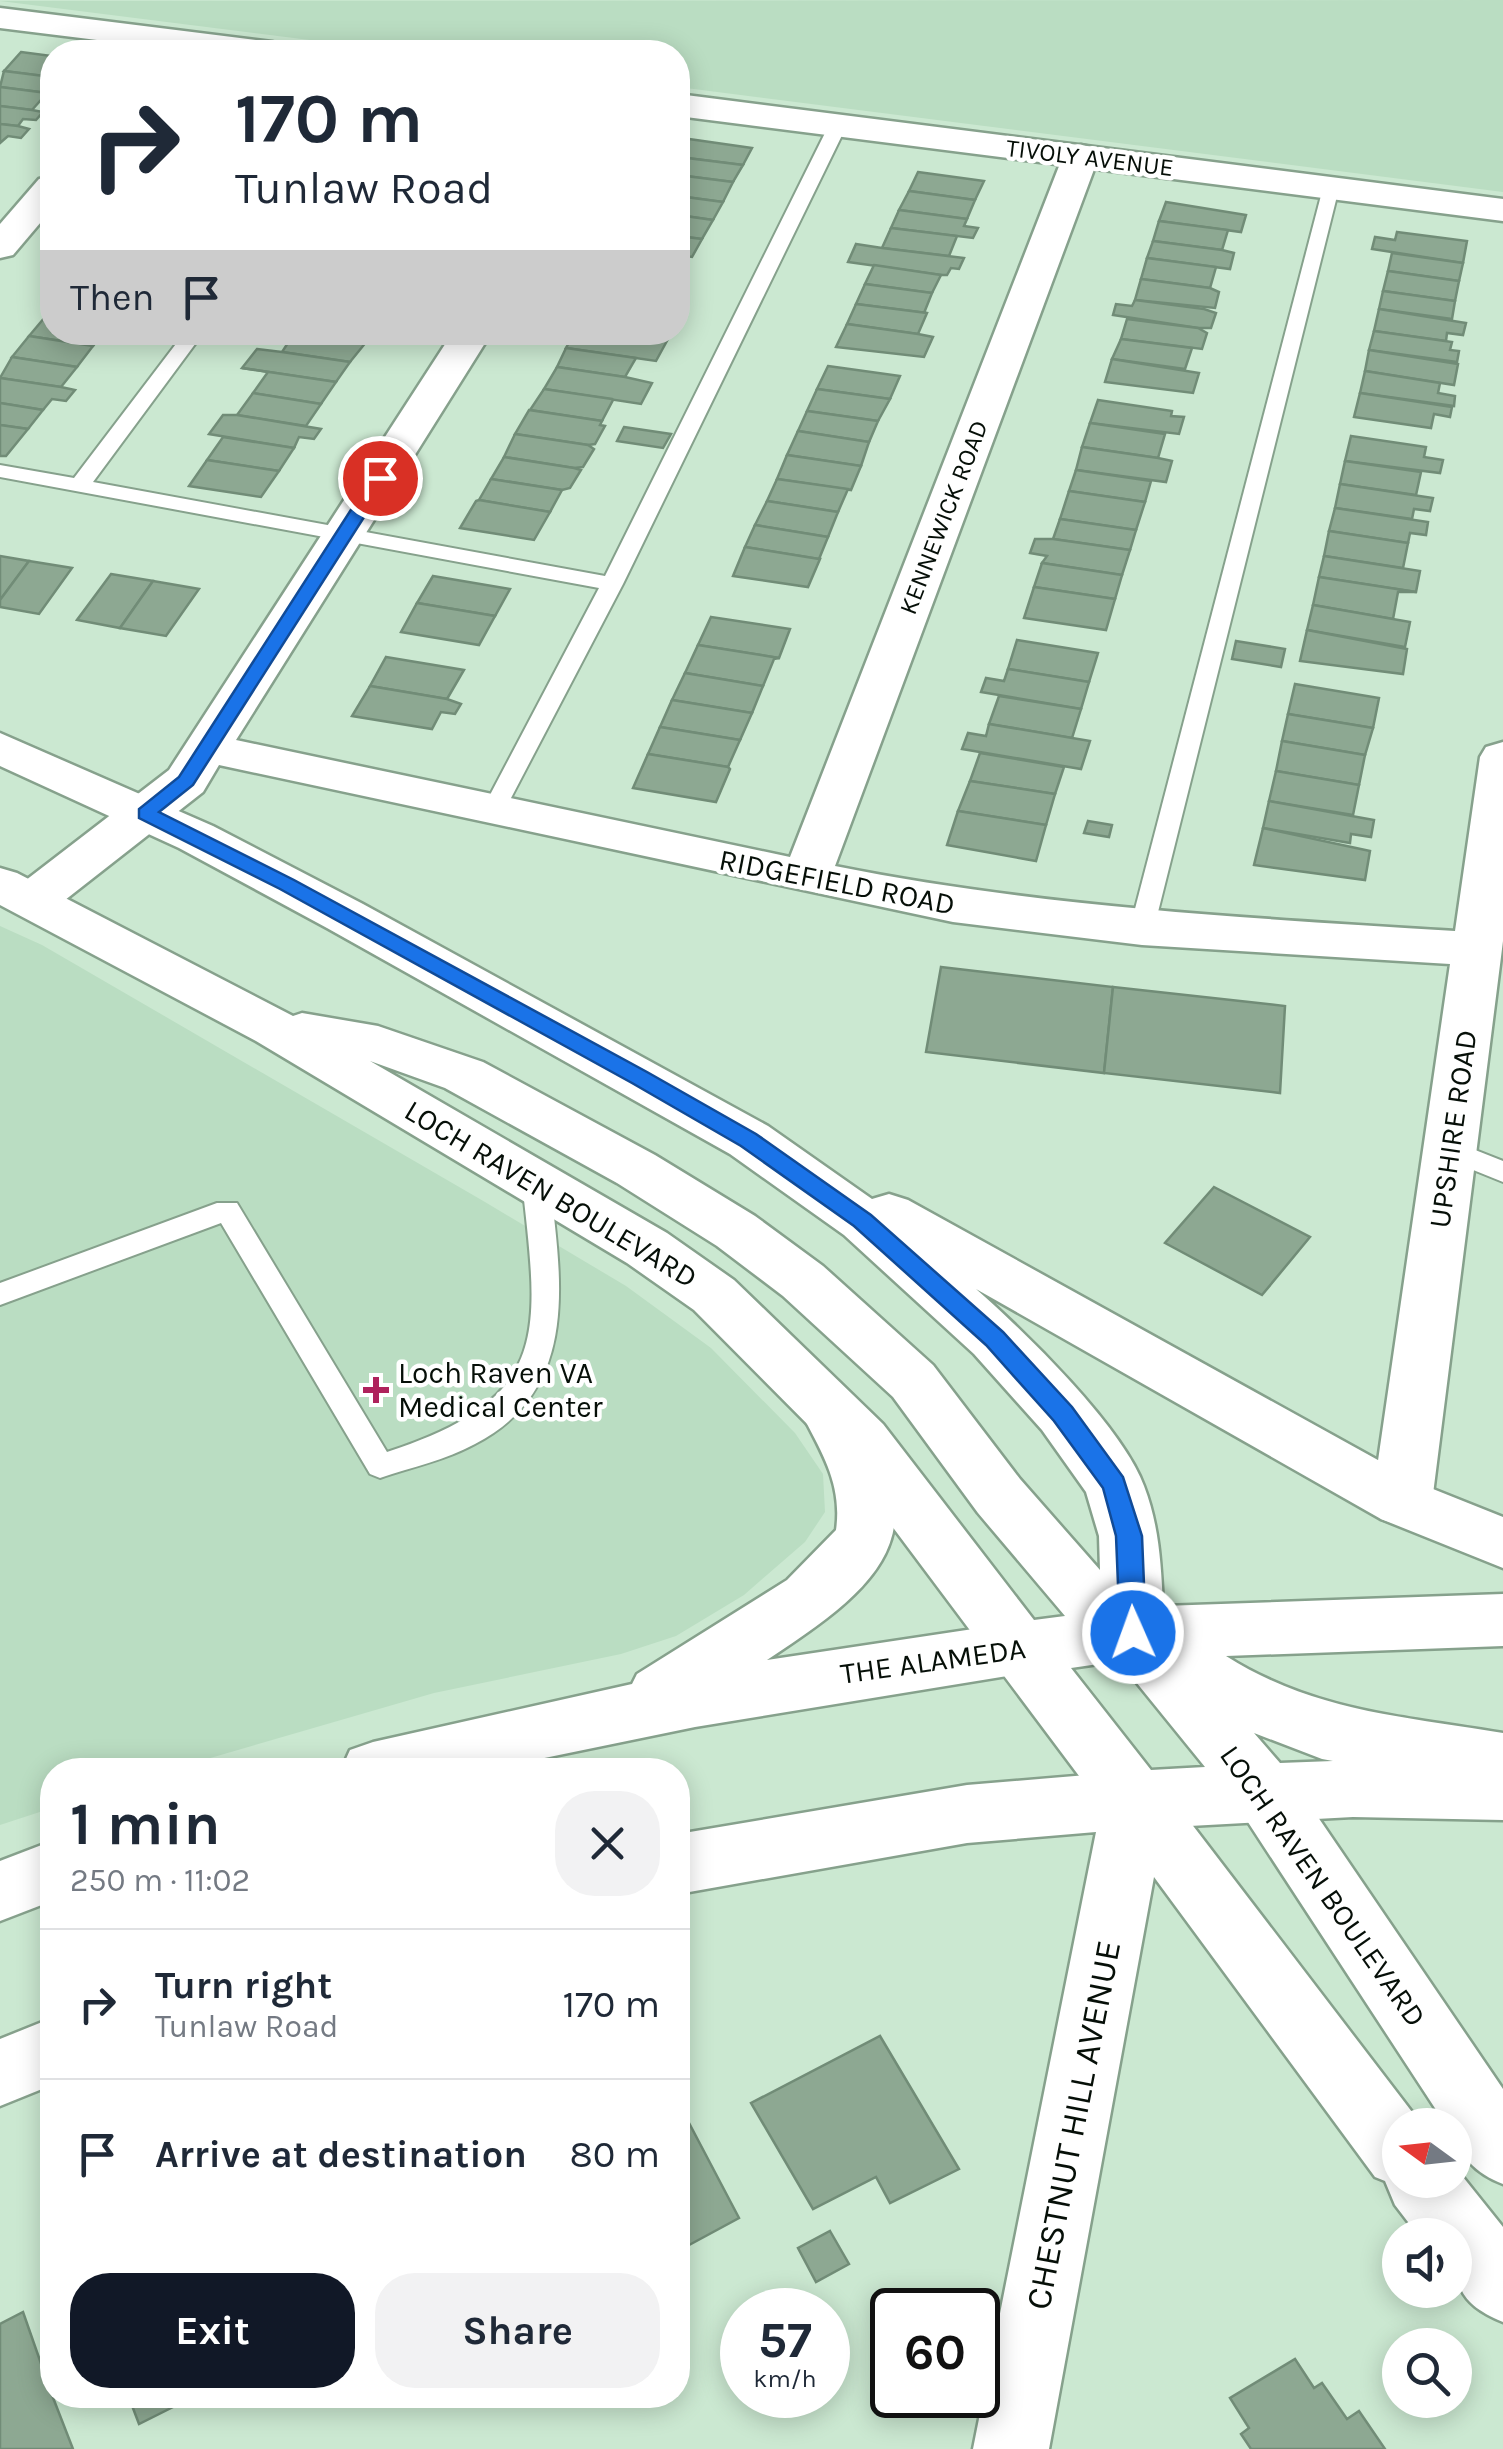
<!DOCTYPE html>
<html lang="en">
<head>
<meta charset="utf-8">
<style>
  :root { --surface:#fff; --page:#f2f2f3; --text:#1f2937; --muted:#747a83; --line:#e0e1e3; --accent:#111827 }
  body { margin:0; font-family:Karla,sans-serif; background:var(--page); color:var(--text); height:100vh; display:flex; flex-direction:column; font-size:38px; white-space:nowrap }
  * { box-sizing:border-box; margin:0 }
  p { font-size:32px; color:var(--muted) }
  .icon { flex:none; width:55px; height:55px; fill:none; stroke:currentColor; stroke-width:2; stroke-linecap:round; stroke-linejoin:round }
  .map { position:relative; flex:1; overflow:hidden }
  .drawer { position:absolute; left:40px; top:1758px; width:650px; height:650px; display:flex; flex-direction:column; background:var(--surface); border-radius:40px; box-shadow:0 5px 25px #0003 }
  .drawer>* { flex:none }
  .guide { position:absolute; left:40px; top:40px; width:650px; height:305px; border-radius:40px; box-shadow:0 5px 25px #0003; background:#fff; color:var(--text); overflow:hidden }
  .needle { width:65px; rotate:285deg }
  .fabs { position:absolute; left:1382px; top:2108px; display:grid; gap:20px }
  .fabs a { display:grid; place-items:center; width:90px; height:90px; border-radius:50%; background:var(--surface); box-shadow:0 5px 25px #0003; font-size:50px }
  .speed { position:absolute; left:720px; top:2288px; display:flex; gap:20px; font-size:50px; font-weight:700; text-align:center }
  .speed>* { display:grid; place-content:center; width:130px; height:130px; border-radius:50%; background:var(--surface); box-shadow:0 5px 25px #0003; line-height:1 }
  .speed small { font-size:25px; font-weight:400 }
  .speed .limit { border:5px solid #111; border-radius:15px; background:#fff; color:#111 }
  .pin { position:absolute; display:grid; place-items:center; width:85px; height:85px; color:#fff; margin:-42px; border:5px solid #fff; border-radius:50%; box-shadow:0 2px 10px #0007 }
  .me { position:absolute; width:110px; margin:-55px; rotate:358deg; stroke-linejoin:round; filter:drop-shadow(0 0 8px #0008) }
  .turn { display:flex; align-items:center; gap:35px; height:210px; padding:0 30px; font-size:45px }
  .turn .icon { width:130px; height:130px; stroke-width:2.5 }
  .turn b { display:block; font-size:70px; line-height:85px }
  .then { display:flex; align-items:center; height:95px; padding:0 30px; background:#0003; gap:20px; font-size:38px }
  .round { display:grid; place-items:center; flex:none; width:105px; height:105px; border-radius:40px; background:var(--page) }
  .headline { display:flex; align-items:center; justify-content:space-between; height:170px; padding:0 30px }
  h1 { font-size:60px; font-weight:700; line-height:75px }
  .button { display:flex; gap:20px; margin-top:auto; padding:20px 30px }
  .button a { flex:1; height:115px; border-radius:40px; background:var(--accent); color:#fff; font-size:40px; font-weight:700; line-height:115px; text-align:center }
  .button a+a { background:var(--page); color:var(--text) }
  ul { padding:0; list-style:none }
  li { display:flex; align-items:center; gap:30px; height:150px; padding:0 30px; border-top:2px solid var(--line) }
  li div { flex:1 }
  li b { display:block; font-size:38px }
  li em { font-style:normal }
  .map>svg:first-child { display:block }
  .built { fill:#baddc2 }
  .building { fill:#8da892; stroke:#718c77; stroke-width:2.5 }
  .lines { fill:none; stroke-linecap:round; stroke-linejoin:round }
  .lane-casing { stroke:#86a18c; stroke-width:4 }
  .street-casing { stroke:#86a18c; stroke-width:5 }
  .secondary-casing { stroke:#86a18c; stroke-width:5 }
  .primary-casing { stroke:#86a18c; stroke-width:5 }
  .lane { fill:#fff; fill-rule:evenodd }
  .street { fill:#fff; fill-rule:evenodd }
  .secondary { fill:#fff; fill-rule:evenodd }
  .primary { fill:#fff; fill-rule:evenodd }
  .route { fill:#1a73e8; stroke:#114b97; stroke-width:2.5 }
  .poi-dot { fill:#af225c; stroke:#fff; stroke-width:4 }
  .labels { text-anchor:middle; stroke-width:9; stroke-linejoin:round; paint-order:stroke }
  .far-street-label { font-size:25px; fill:#060f08; stroke:#fff }
  .street-label { font-size:30px; fill:#060f08; stroke:#fff }
  .poi-label { font-size:30px; fill:#060f08; stroke:#fff; text-anchor:start }
  .near-street-label { font-size:35px; fill:#060f08; stroke:#fff }
</style>
</head>
<body>
<div class="map">
<svg width="1503" height="2449" viewBox="0 0 1503 2449">
  <rect width="100%" height="100%" fill="#cbe8d1"/>
  <g class="built">
    <path d="M1503 0V192L678 87V52H405L0 1Z"/>
    <path d="M0 926 42 945 485 1202 626 1286 711 1348 795 1433 823 1474 825 1512 805 1542 744 1595 676 1636 621 1654 434 1693 169 1770H52V1808L0 1825Z"/>
  </g>
  <g class="building">
    <path d="M21 52 52 56V77L4 71Z"/>
    <path d="M4 71 52 77V87L47 93 0 87Z"/>
    <path d="M0 87 47 93 32 110 0 106Z"/>
    <path d="M0 106 32 110 43 112 36 120 23 119 18 126 0 124Z"/>
    <path d="M0 124 18 126 29 129 21 138 8 136 0 143Z"/>
    <path d="M689 139 752 148 743 165 679 157Z"/>
    <path d="M679 157 743 165 733 182 678 175Z"/>
    <path d="M918 172 984 181 975 200 909 191Z"/>
    <path d="M678 175 733 182 723 202 678 196Z"/>
    <path d="M909 191 975 200 967 219 899 210Z"/>
    <path d="M678 196 723 202 713 220 678 215Z"/>
    <path d="M1166 202 1246 215 1241 232 1159 221Z"/>
    <path d="M899 210 967 219 964 226 978 228 973 238 891 228Z"/>
    <path d="M678 215 713 220 702 239 678 236Z"/>
    <path d="M1159 221 1228 230 1222 250 1153 241Z"/>
    <path d="M891 228 957 236 949 256 882 248Z"/>
    <path d="M1397 232 1467 241 1463 263 1372 249 1375 237 1395 240Z"/>
    <path d="M678 236 702 239 692 257 678 255Z"/>
    <path d="M1153 241 1222 250 1234 253 1230 269 1147 258Z"/>
    <path d="M856 244 882 248 964 258 959 269 951 268 947 275H941L848 262Z"/>
    <path d="M1392 253 1463 263 1459 281 1388 271Z"/>
    <path d="M1147 258 1216 267 1210 288 1141 279Z"/>
    <path d="M874 265 941 275 932 293 865 284Z"/>
    <path d="M1388 271 1459 281 1455 301 1383 291Z"/>
    <path d="M1141 279 1210 288 1219 292 1215 308 1135 300Z"/>
    <path d="M865 284 932 293 924 313H927L856 304Z"/>
    <path d="M1383 291 1455 301 1452 319 1379 309Z"/>
    <path d="M1135 300 1204 309 1216 313 1211 328H1198L1113 315 1116 304 1132 306Z"/>
    <path d="M856 304 927 313 918 334 847 324Z"/>
    <path d="M1379 309 1466 323 1463 335 1447 333 1446 341 1374 331Z"/>
    <path d="M45 317 52 318V332H104L93 346 29 336Z"/>
    <path d="M1127 319 1198 328 1207 333 1202 349 1121 339Z"/>
    <path d="M847 324 918 334 933 337 924 357 836 347Z"/>
    <path d="M1374 331 1452 342 1450 350 1459 351 1457 362 1369 350Z"/>
    <path d="M295 332H309L367 341 350 362 282 352Z"/>
    <path d="M309 332H372L367 341Z"/>
    <path d="M575 332H628L668 339 656 361 566 348Z"/>
    <path d="M29 336 93 346 77 367 12 357Z"/>
    <path d="M1121 339 1192 348 1185 369 1112 359Z"/>
    <path d="M566 348 636 358 625 377 557 367Z"/>
    <path d="M257 349 282 352 350 362 336 382 242 368Z"/>
    <path d="M1369 350 1458 364 1454 385 1365 371Z"/>
    <path d="M12 357 77 367 61 387 0 378Z"/>
    <path d="M1112 359 1199 373 1193 393 1105 382Z"/>
    <path d="M828 366 900 376 890 399 817 389Z"/>
    <path d="M557 367 625 377 652 383 641 404 544 389Z"/>
    <path d="M242 368 336 382 321 404 253 393 268 372Z"/>
    <path d="M1365 371 1440 383 1438 393 1455 396 1454 406 1360 393Z"/>
    <path d="M0 378 61 387 75 390 66 401 52 399 43 410 0 403Z"/>
    <path d="M544 389 612 399 613 400 602 421 530 410Z"/>
    <path d="M817 389 890 399 878 421 807 411Z"/>
    <path d="M253 393 321 404 306 426 237 415Z"/>
    <path d="M1360 393 1452 407 1450 417 1434 414 1431 428 1354 417Z"/>
    <path d="M1098 400 1172 411 1171 416 1184 417 1179 434 1090 423Z"/>
    <path d="M0 403 43 410 28 429 0 425Z"/>
    <path d="M529 410 602 421 600 425 605 426 595 444 588 445 515 434Z"/>
    <path d="M807 411 878 421 869 442 798 431Z"/>
    <path d="M223 415H237L321 429 314 439 299 437 294 448 209 434Z"/>
    <path d="M1090 423 1165 434 1158 458 1082 447Z"/>
    <path d="M0 425 28 429 6 456H0Z"/>
    <path d="M624 427 671 434 663 448 617 441Z"/>
    <path d="M798 431 869 442 861 466 787 455Z"/>
    <path d="M515 434 588 445 594 449 583 467 574 468 504 457Z"/>
    <path d="M1351 436 1426 447 1424 457 1443 460 1440 473 1345 461Z"/>
    <path d="M223 437 294 448 279 471 207 460Z"/>
    <path d="M1082 447 1158 458 1172 461 1166 482 1076 470Z"/>
    <path d="M787 455 861 466 851 490 777 479Z"/>
    <path d="M504 457 574 468 581 470 570 488 562 490 491 479Z"/>
    <path d="M207 460 279 471 261 497 189 486Z"/>
    <path d="M1345 461 1421 472 1416 495 1340 484Z"/>
    <path d="M1076 470 1151 481 1145 502 1069 491Z"/>
    <path d="M491 479 562 490 550 512 479 500Z"/>
    <path d="M777 479 848 489 838 512 767 501Z"/>
    <path d="M1340 484 1433 498 1430 511 1414 509 1412 519 1335 508Z"/>
    <path d="M1069 491 1145 502 1136 530 1060 519Z"/>
    <path d="M476 501 479 500 550 512 534 540 460 528Z"/>
    <path d="M767 501 838 512 828 537 755 525Z"/>
    <path d="M1335 508 1428 522 1426 535 1410 533 1408 543 1329 531Z"/>
    <path d="M1060 519 1136 530 1130 550 1053 539Z"/>
    <path d="M755 525 828 537 819 559 745 547Z"/>
    <path d="M1329 531 1408 543 1403 568 1324 556Z"/>
    <path d="M1035 539H1053L1130 550 1122 575 1042 563 1047 556 1030 553Z"/>
    <path d="M745 547 819 559H820L808 587 733 576Z"/>
    <path d="M0 556 29 561 0 600Z"/>
    <path d="M1324 556 1420 571 1416 592 1319 577Z"/>
    <path d="M29 561 72 568 39 614 0 607V600Z"/>
    <path d="M1042 563 1122 575 1115 599 1034 587Z"/>
    <path d="M111 574 153 581 120 628 77 620Z"/>
    <path d="M433 576 510 589 495 616 417 603Z"/>
    <path d="M1319 577 1416 592H1398L1393 619 1313 605Z"/>
    <path d="M153 581 199 589 166 636 120 628Z"/>
    <path d="M1034 587 1115 599 1106 630 1024 618Z"/>
    <path d="M417 603 495 616 479 645 401 632Z"/>
    <path d="M1313 605 1410 622 1405 647 1307 630Z"/>
    <path d="M711 617 790 629 779 658 698 645Z"/>
    <path d="M1307 630 1407 649 1403 674 1300 661Z"/>
    <path d="M1017 640 1098 653 1089 682 1008 669Z"/>
    <path d="M1236 641 1285 649 1281 667 1232 659Z"/>
    <path d="M698 645 779 658 774 659 763 686 685 673Z"/>
    <path d="M386 657 464 670 447 699 370 686Z"/>
    <path d="M1008 669 1089 682 1081 709 981 692 986 678 1004 681Z"/>
    <path d="M685 673 763 686 752 713 672 700Z"/>
    <path d="M1295 684 1379 698 1373 728 1288 714Z"/>
    <path d="M370 686 447 699 461 704 455 714 441 712 432 729 352 716Z"/>
    <path d="M999 696 1081 709 1072 738 989 724Z"/>
    <path d="M672 700 752 713 740 740 660 727Z"/>
    <path d="M1288 714 1373 728 1365 755 1282 741Z"/>
    <path d="M989 724 1090 741 1081 769 962 749 968 733 986 736Z"/>
    <path d="M660 727 740 740 728 767 648 754Z"/>
    <path d="M1282 741 1365 755 1359 785 1276 771Z"/>
    <path d="M980 753 1064 767 1055 794 970 781Z"/>
    <path d="M648 754 728 767 730 769 716 802 633 788Z"/>
    <path d="M1276 771 1359 785 1353 815 1269 801Z"/>
    <path d="M970 781 1055 794 1046 825 958 811Z"/>
    <path d="M1269 801 1374 820 1371 837 1351 834 1350 843 1263 828Z"/>
    <path d="M958 811 1046 825 1036 861 947 845Z"/>
    <path d="M1088 821 1112 825 1109 837 1084 833Z"/>
    <path d="M1263 828 1370 851 1365 880 1254 865Z"/>
    <path d="M941 967 1113 987 1104 1073 926 1052Z"/>
    <path d="M1113 987 1285 1006 1280 1093 1104 1073Z"/>
    <path d="M1214 1187 1310 1237 1262 1295 1165 1243Z"/>
    <path d="M880 2036 959 2169 890 2203 876 2177 813 2209 751 2103Z"/>
    <path d="M678 2102 739 2218 678 2251Z"/>
    <path d="M830 2231 849 2264 816 2282 798 2248Z"/>
    <path d="M23 2312 52 2395 73 2449H0V2324Z"/>
    <path d="M1295 2359 1314 2388 1322 2383 1347 2419 1359 2411 1385 2449H1251L1241 2434 1249 2428 1230 2398Z"/>
    <path d="M128 2395H197L139 2424Z"/>
  </g>
  <g class="lines">
    <g class="lane-casing">
      <g id="lane">
        <path d="M838 120 847 125 623 584 501 817H485L481 812 599 588 0 477V465L74 478 185 332H204L93 482 605 576 829 125Z"/>
        <path d="M1324 184 1339 188 1154 928 1142 936 1130 928Z"/>
        <path d="M1450 1140 1503 1161V1182L1441 1157 1437 1150Z"/>
        <path d="M536 1172 550 1182C561 1280 581 1389 475 1444 446 1460 412 1467 380 1478L370 1474 221 1223 0 1305V1283L217 1203H237L387 1452C552 1398 539 1335 522 1182Z"/>
      </g>
    </g>
    <g class="street-casing">
      <g id="street">
        <path d="M1081 145 1094 148 1099 156 835 866C1040 907 1246 918 1455 931L1480 757 1486 747 1503 742V941L1432 1502 1423 1519 1402 1526 1381 1519 1372 1502 1450 964 1142 945 953 922 219 765 203 792 51 911 34 915 17 911 9 899 17 887 169 770 453 332H492L236 740 790 857 1063 156 1068 148Z"/>
        <path d="M52 176V209L13 255 0 258V224L39 179Z"/>
      </g>
    </g>
    <g class="secondary-casing">
      <g id="secondary">
        <path d="M0 8 272 42 284 45 289 52H194L0 28Z"/>
        <path d="M678 94 1503 199V221L678 116Z"/>
        <path d="M835 1399 856 1406C941 1536 878 1587 767 1660L1020 1622 1042 1629 1051 1648 1042 1667 1020 1674 695 1727 486 1770H341L350 1750 373 1742 632 1684 637 1674 787 1580 836 1530C842 1488 825 1458 806 1422L814 1406Z"/>
        <path d="M1265 1764 1288 1773 1503 2089V2184C1477 2174 1455 2155 1455 2125H1446L1242 1813 1232 1793 1242 1773Z"/>
        <path d="M1135 1771 1158 1780 1422 2125H1400V2180H1455V2167L1503 2227V2322C1455 2302 1455 2283 1455 2235H1418L1395 2205 1385 2181 1375 2177 1154 1877 1049 2449H973L1096 1832 967 1843 678 1894V1834L967 1785Z"/>
        <path d="M52 1841V1901L0 1921V1861Z"/>
        <path d="M52 2018V2085L0 2106V2039Z"/>
      </g>
    </g>
    <g class="primary-casing">
      <path id="primary" d="M0 733 213 826 363 904 768 1126 872 1199 889 1194 908 1200 1423 1485 1503 1517V1568L1381 1519 976 1289C1025 1332 1122 1426 1144 1486 1159 1525 1161 1564 1163 1606L1503 1594V1646L1226 1656C1315 1712 1402 1716 1503 1733V1820L1353 1817 1135 1829 1112 1820 841 1458 694 1310 627 1263 256 1041 0 905V868L17 873 293 1016 302 1013 378 1026 483 1062 655 1155 755 1216 823 1266 933 1365 1020 1479 1100 1570 1099 1536 1086 1492 1042 1430 974 1354 844 1235 730 1154 327 928 179 848 0 766ZM370 1061 445 1088 617 1183 717 1246 783 1296 893 1397 978 1513 1065 1616 1034 1620 883 1424 734 1280 667 1233ZM1119 1661 1205 1767 1151 1770 1071 1668ZM1254 1733 1322 1759 1333 1761 1280 1763Z"/>
    </g>
    <use href="#lane" class="lane"/>
    <use href="#street" class="street"/>
    <use href="#secondary" class="secondary"/>
    <use href="#primary" class="primary"/>
  </g>
  <path class="route" d="M374 474 389 478 193 785 159 812 294 880 647 1072 756 1134 871 1215 1003 1332 1072 1407 1123 1477 1142 1536 1146 1633 1142 1641 1133 1644 1120 1633 1116 1536 1103 1488 1054 1421 986 1345 854 1226 741 1146 632 1083 280 889 139 818V809L179 777Z"/>
  <path class="poi-dot" d="M371 1375h10v10h10v10h-10v10h-10v-10h-10v-10h10z"/>
  <g class="labels">
    <g class="far-street-label">
      <text transform="translate(1090 157) rotate(7)" y="9">TIVOLY AVENUE</text>
      <text transform="translate(943 517) rotate(-69)" y="9">KENNEWICK ROAD</text>
    </g>
    <g class="street-label">
      <text transform="translate(837 882) rotate(11)" y="10">RIDGEFIELD ROAD</text>
      <text transform="translate(1453 1129) rotate(-82)" y="10">UPSHIRE ROAD</text>
      <text transform="translate(551 1194) rotate(31)" y="10">LOCH RAVEN BOULEVARD</text>
      <text transform="translate(933 1661) rotate(-8)" y="10">THE ALAMEDA</text>
      <text transform="translate(1323 1886) rotate(55)" y="10">LOCH RAVEN BOULEVARD</text>
    </g>
    <g class="poi-label">
      <text x="398" y="1383">Loch Raven VA<tspan x="398" dy="34">Medical Center</tspan></text>
    </g>
    <g class="near-street-label">
      <text transform="translate(1073 2125) rotate(-79)" y="12">CHESTNUT HILL AVENUE</text>
    </g>
  </g>
</svg>
<div class="fabs">
<a><svg class="needle" viewBox="-14 -14 28 28"><path d="M0-13l5 13h-10z" fill="#e53935"/><path d="M0 13l5-13h-10z" fill="#747a83"/></svg></a>
<a><svg class="icon" aria-label="sound" viewBox="0 0 24 24"><path d="M4 9h4l5-4v14l-5-4H4zM17 9q2 3 0 6"/></svg></a>
<a><svg class="icon" aria-label="search" viewBox="0 0 24 24"><circle cx="10" cy="10" r="6"/><path d="M15 15l6 6"/></svg></a>
</div>
<div class="speed"><div>57<small>km/h</small></div><div class="limit">60</div></div>
<div class="pin" style="left:380px;top:478px;background:#d93025"><svg class="icon" aria-label="arrive" viewBox="0 0 24 24"><path d="M6 21V4h12l-3 4 3 4H6"/></svg></div>
<svg class="me" style="left:1133px;top:1633px" viewBox="-20 -20 40 40"><circle r="17" fill="#1a73e8" stroke="#fff" stroke-width="3"/><path d="M0-11L8 9 0 5-8 9z" fill="#fff"/></svg>
<div class="guide">
<div class="turn"><svg class="icon" aria-label="right" viewBox="0 0 24 24"><path d="M7 20v-9h11M14 6l5 5-5 5"/></svg><div><b>170 m</b>Tunlaw Road</div></div>
<div class="then">Then<svg class="icon" aria-label="arrive" viewBox="0 0 24 24"><path d="M6 21V4h12l-3 4 3 4H6"/></svg></div>
</div>
<section class="drawer">
<div class="headline"><div><h1>1 min</h1><p>250 m · 11:02</p></div><a class="round"><svg class="icon" aria-label="close" viewBox="0 0 24 24"><path d="M6 6l12 12M18 6L6 18"/></svg></a></div>
<ul>
<li><svg class="icon" aria-label="right" viewBox="0 0 24 24"><path d="M7 20v-9h11M14 6l5 5-5 5"/></svg><div><b>Turn right</b><p>Tunlaw Road</p></div><em>170 m</em></li>
<li><svg class="icon" aria-label="arrive" viewBox="0 0 24 24"><path d="M6 21V4h12l-3 4 3 4H6"/></svg><div><b>Arrive at destination</b></div><em>80 m</em></li>
</ul>
<div class="button"><a>Exit</a><a>Share</a></div>
</section>
</div>
</body>
</html>
